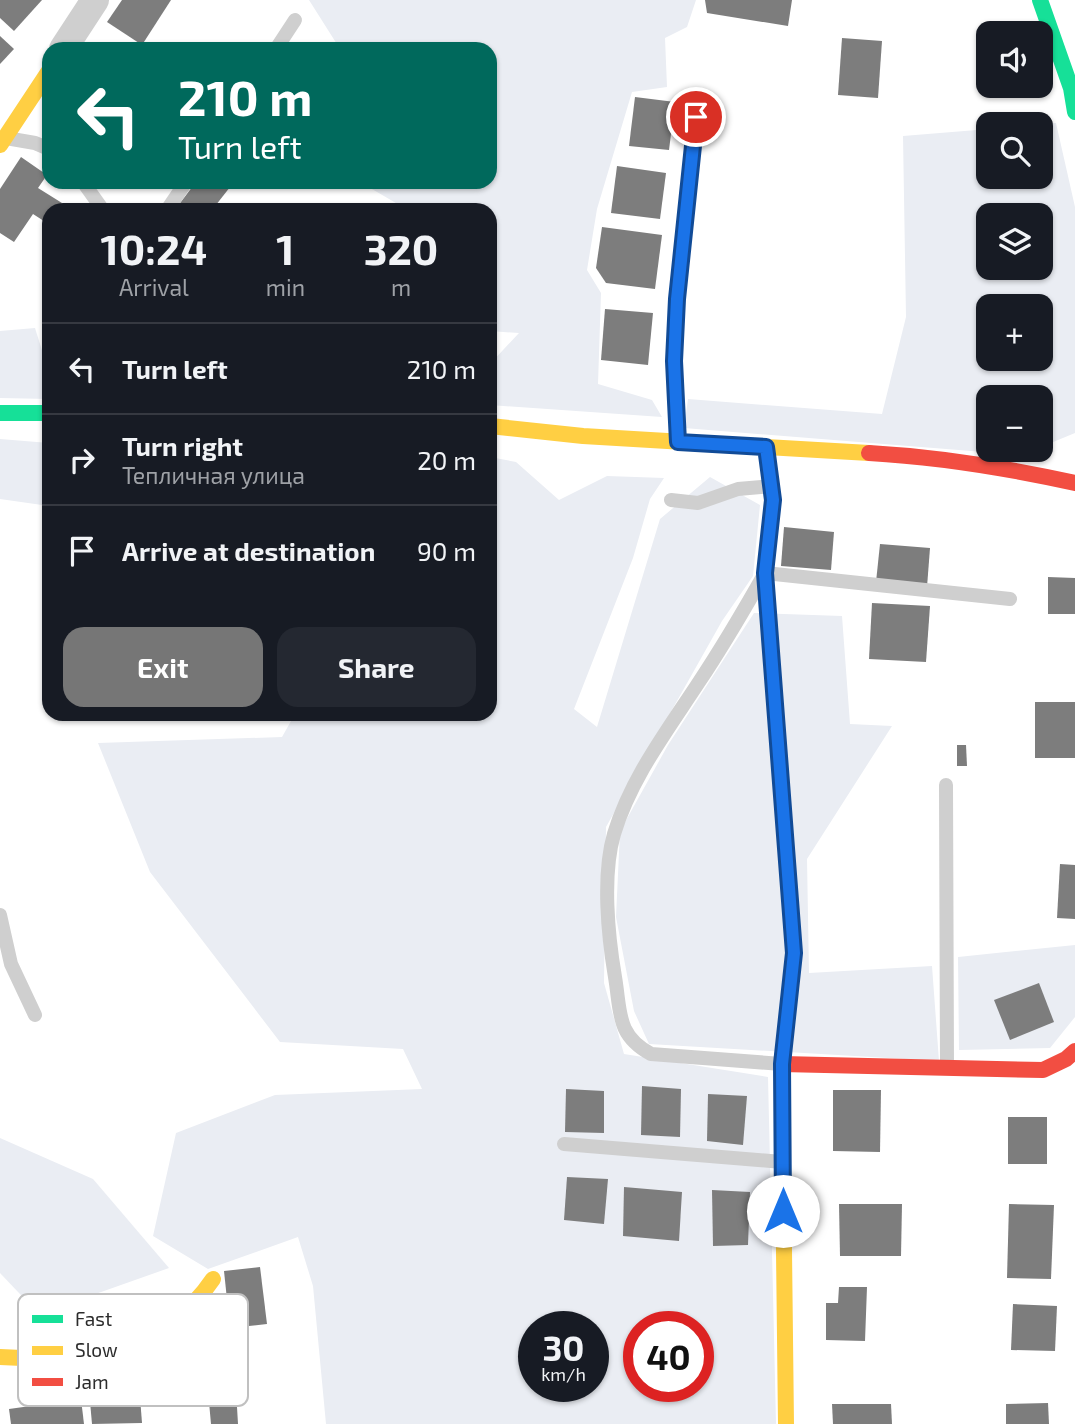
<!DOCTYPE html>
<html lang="en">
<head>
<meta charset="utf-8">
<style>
  :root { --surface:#171b24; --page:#242831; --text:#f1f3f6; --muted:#9ea1a6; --line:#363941; --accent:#767676 }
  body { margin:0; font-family:"Exo 2",sans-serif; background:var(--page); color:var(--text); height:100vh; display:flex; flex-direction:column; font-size:26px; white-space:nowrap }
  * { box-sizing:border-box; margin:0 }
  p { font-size:23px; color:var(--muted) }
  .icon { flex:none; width:38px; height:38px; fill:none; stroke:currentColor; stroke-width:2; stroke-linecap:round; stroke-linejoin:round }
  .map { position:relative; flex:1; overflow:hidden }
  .drawer { position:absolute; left:42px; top:203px; width:455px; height:518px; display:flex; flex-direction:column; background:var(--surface); border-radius:21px; box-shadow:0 2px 5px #0004 }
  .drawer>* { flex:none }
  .banner { position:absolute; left:42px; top:42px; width:455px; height:147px; border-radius:21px; box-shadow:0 2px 5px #0004; background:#00695c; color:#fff; overflow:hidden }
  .controls { position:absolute; left:976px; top:21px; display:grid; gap:14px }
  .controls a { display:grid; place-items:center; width:77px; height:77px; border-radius:14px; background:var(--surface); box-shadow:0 2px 5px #0004; font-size:35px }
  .speed { position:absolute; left:518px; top:1311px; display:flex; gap:14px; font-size:35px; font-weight:700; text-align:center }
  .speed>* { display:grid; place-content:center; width:91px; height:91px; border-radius:50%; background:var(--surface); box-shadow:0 2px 5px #0004; line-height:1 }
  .speed small { font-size:18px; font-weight:400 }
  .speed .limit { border:10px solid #d22; background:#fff; color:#111 }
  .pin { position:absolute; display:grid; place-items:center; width:60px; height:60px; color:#fff; margin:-30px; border:4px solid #fff; border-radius:50%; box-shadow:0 2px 7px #0007 }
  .me { position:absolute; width:77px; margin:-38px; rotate:0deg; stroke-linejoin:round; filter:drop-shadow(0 0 5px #0008) }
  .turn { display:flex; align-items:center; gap:24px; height:147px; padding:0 21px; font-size:32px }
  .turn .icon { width:91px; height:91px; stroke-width:2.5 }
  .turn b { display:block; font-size:49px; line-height:60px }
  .eta { display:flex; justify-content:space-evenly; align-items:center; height:119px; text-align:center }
  .eta b { font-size:42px; font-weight:700; line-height:49px }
  .cta { display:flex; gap:14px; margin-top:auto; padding:14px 21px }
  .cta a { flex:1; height:80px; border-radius:21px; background:var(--accent); color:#fff; font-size:28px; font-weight:700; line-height:80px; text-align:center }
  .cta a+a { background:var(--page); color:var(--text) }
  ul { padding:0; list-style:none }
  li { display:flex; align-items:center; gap:21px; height:91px; padding:0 21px; border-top:2px solid var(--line) }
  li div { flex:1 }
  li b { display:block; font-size:26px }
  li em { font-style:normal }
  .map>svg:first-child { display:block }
  .green { fill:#eaedf3; fill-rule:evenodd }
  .building { fill:#7d7d7d }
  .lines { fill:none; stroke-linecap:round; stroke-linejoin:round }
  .lane { stroke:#cfcfcf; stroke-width:14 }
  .street { stroke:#cfcfcf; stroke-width:28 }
  .fast { stroke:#16e098; stroke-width:16 }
  .slow { stroke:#ffcf43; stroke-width:16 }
  .jam { stroke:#f24e42; stroke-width:16 }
  .route-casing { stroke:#114b97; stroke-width:18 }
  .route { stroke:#1a73e8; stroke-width:12 }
  .key { fill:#fff; stroke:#c0c0c0; stroke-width:2 }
  .key-label { font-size:19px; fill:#2c2c2c }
</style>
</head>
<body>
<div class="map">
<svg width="1075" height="1424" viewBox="0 0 1075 1424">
  <rect width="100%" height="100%" fill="#fff"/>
  <g class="green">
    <path d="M309 0H696L687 27 665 38 667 87 632 92 597 209 587 270 601 293 598 384 652 400 662 417 490 405V364L519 333 490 331V210H401V206L360 182H490V49H340Z"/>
    <path d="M1056 123 1075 207V433L1041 447V397H989V450H1035L1022 455 684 428 688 399 882 414 906 317 903 136 989 129V177H1041V124ZM989 215H1041V268H989ZM989 306H1041V359H989Z"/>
    <path d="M35 328 49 373V399L0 398V331Z"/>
    <path d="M0 439 49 443V506L0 499Z"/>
    <path d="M490 457 516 462 559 500 607 476 664 478 650 499 633 558 574 709 597 727 660 519 710 477 760 505 753 576 722 621 606 827 604 983 624 1054 768 1077 776 1424H326L313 1286 298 1237 208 1269 153 1236 176 1133 275 1095 422 1089 403 1049 280 1042 150 872 98 743 282 737 295 714H490ZM534 1326H593V1386H534ZM639 1326H698V1386H639Z"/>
    <path d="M754 613 842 616 850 724 892 726 807 859 809 973 932 966 939 1061 649 1044 634 1011 616 917 620 831 668 745Z"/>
    <path d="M1075 945V1017L1050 1048 959 1050 958 957Z"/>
    <path d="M0 1138 93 1179 169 1268 39 1314 0 1273Z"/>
  </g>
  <g class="building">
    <path d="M0 0H42L14 31 0 18Z"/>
    <path d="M122 0H171L142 45 107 22Z"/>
    <path d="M705 0H792L788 26 707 13Z"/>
    <path d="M0 36 14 49 0 64Z"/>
    <path d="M842 38 882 41 878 98 838 95Z"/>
    <path d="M635 97 675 102 669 150 629 146Z"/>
    <path d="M21 157 47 175 38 188 62 203 57 210H49L47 223 33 214 14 242 0 233V189Z"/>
    <path d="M617 166 666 173 660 219 611 213Z"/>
    <path d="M196 182H234L212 210H181L177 207Z"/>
    <path d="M602 227 662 235 655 289 606 283 596 268Z"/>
    <path d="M605 309 653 313 648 365 601 360Z"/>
    <path d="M784 527 834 532 831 570 781 566Z"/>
    <path d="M880 544 930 548 927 587 876 582Z"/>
    <path d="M1048 577 1075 578V614H1048Z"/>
    <path d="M872 603 930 606 926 662 869 659Z"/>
    <rect x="1035" y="702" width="40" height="56"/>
    <path d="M957 745H966L967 766H957Z"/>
    <path d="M1060 864 1075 865V919L1057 918Z"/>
    <path d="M1039 983 1054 1022 1010 1040 994 1000Z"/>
    <path d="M642 1086 681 1089 680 1137 641 1135Z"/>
    <path d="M566 1089 604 1091V1133L565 1132Z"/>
    <path d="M833 1090H881L880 1152 833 1151Z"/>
    <path d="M708 1094 747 1096 743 1145 707 1141Z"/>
    <rect x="1008" y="1117" width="39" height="47"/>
    <path d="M567 1177 608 1179 604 1224 564 1220Z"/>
    <path d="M624 1187 682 1192 679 1241 623 1236Z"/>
    <path d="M712 1190 750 1192 748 1245 713 1246Z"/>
    <path d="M839 1204H902L901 1256H840Z"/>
    <path d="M1009 1204 1054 1205 1051 1279 1007 1278Z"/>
    <path d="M260 1267 267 1324 230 1328 224 1271Z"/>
    <path d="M839 1287H867L865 1341 826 1340V1303H838Z"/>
    <path d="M1013 1304 1057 1306 1055 1351 1011 1350Z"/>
    <path d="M218 1337 220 1374 235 1373 238 1424H211L207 1380 175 1382 176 1401 153 1404 147 1346Z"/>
    <path d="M139 1384 142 1423 92 1424 89 1390Z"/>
    <path d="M81 1399 84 1424H11L9 1409Z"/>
    <path d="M1048 1403 1049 1424H1006V1404Z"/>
    <path d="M832 1404H891L892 1424H833Z"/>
  </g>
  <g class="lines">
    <g class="lane">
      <path d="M276 49 295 20"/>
      <path d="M6 138 35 143 49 149"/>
      <path d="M83 182 103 210"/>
      <path d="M167 210 186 182"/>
      <path d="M678 441 675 361 677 299 696 117"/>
      <path d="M766 448 773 500 765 573 794 953 782 1064 651 1054C616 1035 621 1012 615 977 608 936 602 875 614 834 631 778 667 731 699 682 723 646 744 610 765 573L1010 599"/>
      <path d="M671 500 698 503 738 489 773 486"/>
      <path d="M946 785 947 1067"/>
      <path d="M0 915 11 964 35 1015"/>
      <path d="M564 1144 782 1162"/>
    </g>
    <path class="street" d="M63 49 95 0"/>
    <g class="fast">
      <path d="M1040 0 1071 88 1075 112"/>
      <path d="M0 413H49"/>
    </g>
    <g class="slow">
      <path d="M0 145 49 71"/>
      <path d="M490 426 583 436 869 453"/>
      <path d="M782 1077 786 1424"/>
      <path d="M0 1357C82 1362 164 1352 213 1279"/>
    </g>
    <g class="jam">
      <path d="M869 453C940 457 1007 468 1075 483"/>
      <path d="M782 1077V1064L1043 1070 1066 1059 1075 1051"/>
    </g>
  </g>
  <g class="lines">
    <g class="route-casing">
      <path id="route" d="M696 117 677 299 674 361 678 442 766 447 773 500 765 573 794 953 782 1064 783 1211"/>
    </g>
    <use href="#route" class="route"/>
  </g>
  <rect x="18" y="1294" width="230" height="112" rx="10" class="key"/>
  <rect x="32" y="1315" width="31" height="8" fill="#16e098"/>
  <rect x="32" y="1346" width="31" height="9" fill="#ffcf43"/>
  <rect x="32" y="1378" width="31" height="8" fill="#f24e42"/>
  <g class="key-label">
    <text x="75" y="1326">Fast</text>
    <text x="75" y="1357">Slow</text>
    <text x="75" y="1389">Jam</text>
  </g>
</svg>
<div class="controls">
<a><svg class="icon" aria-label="sound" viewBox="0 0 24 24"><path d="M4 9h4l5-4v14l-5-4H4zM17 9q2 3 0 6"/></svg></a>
<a><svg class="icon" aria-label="search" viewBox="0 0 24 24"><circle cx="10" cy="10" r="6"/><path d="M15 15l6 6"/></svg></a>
<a><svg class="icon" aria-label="layers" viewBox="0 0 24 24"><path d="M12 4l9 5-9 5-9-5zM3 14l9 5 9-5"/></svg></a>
<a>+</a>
<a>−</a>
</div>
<div class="speed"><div>30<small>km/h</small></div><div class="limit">40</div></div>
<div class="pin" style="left:696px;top:117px;background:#d93025"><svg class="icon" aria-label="arrive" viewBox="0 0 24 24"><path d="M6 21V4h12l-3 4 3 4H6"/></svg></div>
<svg class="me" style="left:783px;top:1211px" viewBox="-20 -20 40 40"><circle r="19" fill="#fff"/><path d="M0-13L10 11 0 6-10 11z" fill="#1a73e8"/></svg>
<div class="banner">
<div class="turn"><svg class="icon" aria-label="left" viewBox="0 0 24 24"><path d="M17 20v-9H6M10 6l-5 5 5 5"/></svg><div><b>210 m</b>Turn left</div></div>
</div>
<section class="drawer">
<div class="eta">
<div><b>10:24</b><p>Arrival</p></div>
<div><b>1</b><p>min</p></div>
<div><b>320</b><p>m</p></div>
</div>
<ul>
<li><svg class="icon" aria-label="left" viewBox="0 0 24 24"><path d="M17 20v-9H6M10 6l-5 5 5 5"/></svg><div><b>Turn left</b></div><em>210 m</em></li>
<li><svg class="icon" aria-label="right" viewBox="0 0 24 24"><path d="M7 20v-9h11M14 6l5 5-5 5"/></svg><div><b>Turn right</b><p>Тепличная улица</p></div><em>20 m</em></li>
<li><svg class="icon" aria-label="arrive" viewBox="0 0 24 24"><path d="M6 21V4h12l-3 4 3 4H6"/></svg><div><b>Arrive at destination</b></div><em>90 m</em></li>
</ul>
<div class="cta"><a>Exit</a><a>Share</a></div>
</section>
</div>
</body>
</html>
